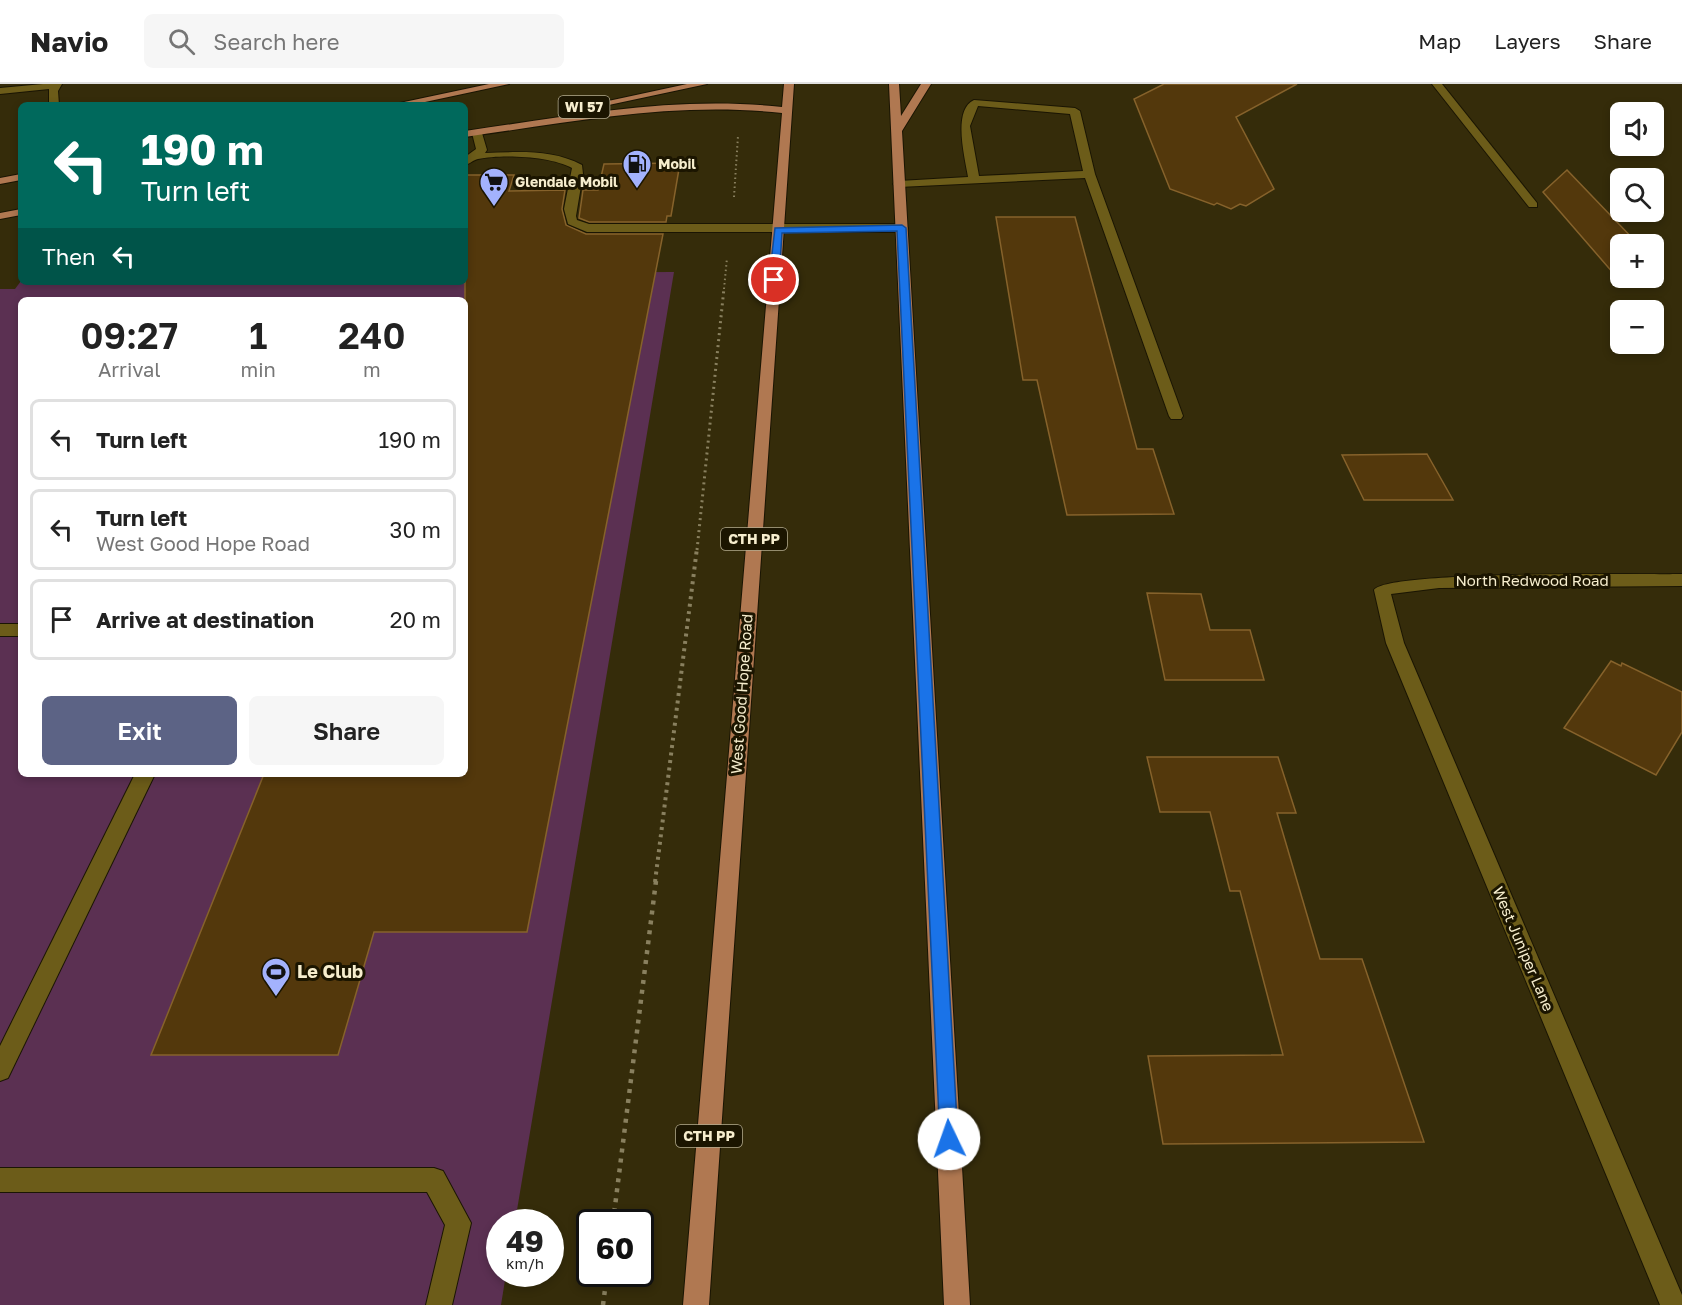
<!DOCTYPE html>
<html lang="en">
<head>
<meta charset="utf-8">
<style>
  :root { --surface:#fff; --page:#f6f6f6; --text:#222; --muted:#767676; --line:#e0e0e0; --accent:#5c6385 }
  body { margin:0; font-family:"Golos Text",sans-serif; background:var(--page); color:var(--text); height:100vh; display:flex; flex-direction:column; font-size:22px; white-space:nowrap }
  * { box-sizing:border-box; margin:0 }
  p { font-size:20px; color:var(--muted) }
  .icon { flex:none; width:33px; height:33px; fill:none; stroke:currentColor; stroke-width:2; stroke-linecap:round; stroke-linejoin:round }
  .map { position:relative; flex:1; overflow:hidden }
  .sheet { position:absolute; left:18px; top:213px; width:450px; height:480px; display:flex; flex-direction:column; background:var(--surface); border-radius:9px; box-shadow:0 3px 9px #0003 }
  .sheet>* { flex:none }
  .hud { position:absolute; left:18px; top:18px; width:450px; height:183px; border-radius:9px; box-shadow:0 3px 9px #0003; background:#00695c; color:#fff; overflow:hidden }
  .controls { position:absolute; left:1610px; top:18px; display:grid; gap:12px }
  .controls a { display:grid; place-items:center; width:54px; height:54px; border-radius:9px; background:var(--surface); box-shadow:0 3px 9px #0003; font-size:30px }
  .speed { position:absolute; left:486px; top:1125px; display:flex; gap:12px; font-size:30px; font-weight:700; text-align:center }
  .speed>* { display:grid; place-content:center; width:78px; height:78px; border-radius:50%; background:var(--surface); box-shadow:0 3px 9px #0003; line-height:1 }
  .speed small { font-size:15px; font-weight:400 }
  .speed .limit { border:3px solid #111; border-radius:9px; background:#fff; color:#111 }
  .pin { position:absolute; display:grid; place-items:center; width:51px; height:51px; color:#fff; margin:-26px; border:3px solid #fff; border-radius:50%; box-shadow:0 2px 6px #0007 }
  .me { position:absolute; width:66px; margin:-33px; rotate:357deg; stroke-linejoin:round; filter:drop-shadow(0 0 4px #0008) }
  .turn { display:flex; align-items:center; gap:21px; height:126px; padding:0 24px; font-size:27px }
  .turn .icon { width:78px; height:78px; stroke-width:2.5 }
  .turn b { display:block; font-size:42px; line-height:51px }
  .then { display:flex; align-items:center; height:57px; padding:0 24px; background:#0003; gap:12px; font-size:22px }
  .eta { display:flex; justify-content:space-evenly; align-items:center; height:102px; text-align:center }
  .eta b { font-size:36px; font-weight:600; line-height:42px }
  .action { display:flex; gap:12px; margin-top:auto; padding:12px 24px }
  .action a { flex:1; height:69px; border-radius:9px; background:var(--accent); color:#fff; font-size:24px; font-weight:600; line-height:69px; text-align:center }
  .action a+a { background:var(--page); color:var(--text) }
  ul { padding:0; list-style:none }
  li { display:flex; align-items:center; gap:18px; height:81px; margin:0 12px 9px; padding:0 12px; border:3px solid var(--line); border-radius:9px }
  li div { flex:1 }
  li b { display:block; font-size:22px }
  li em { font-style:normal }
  header { display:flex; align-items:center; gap:36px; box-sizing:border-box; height:84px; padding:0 30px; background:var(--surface); border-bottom:2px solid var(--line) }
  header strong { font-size:28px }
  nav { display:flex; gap:33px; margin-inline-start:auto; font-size:21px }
  .search { width:420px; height:54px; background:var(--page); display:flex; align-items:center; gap:15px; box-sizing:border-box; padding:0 21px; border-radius:9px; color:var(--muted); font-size:22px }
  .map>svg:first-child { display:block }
  .green { fill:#5b3052; fill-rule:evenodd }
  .building { fill:#53380c; stroke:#86622b; stroke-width:1.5 }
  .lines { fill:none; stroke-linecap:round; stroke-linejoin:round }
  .minor-casing { stroke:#1a1503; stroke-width:2 }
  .major-casing { stroke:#1a1503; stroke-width:2 }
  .path-far3 { stroke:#89805f; stroke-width:2; stroke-dasharray:1.5 3; stroke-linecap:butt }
  .path-far2 { stroke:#89805f; stroke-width:3; stroke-dasharray:2 4; stroke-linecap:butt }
  .path-far1 { stroke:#89805f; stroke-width:4; stroke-dasharray:3 4.5; stroke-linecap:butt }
  .path { stroke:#89805f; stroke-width:4.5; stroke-dasharray:4 6; stroke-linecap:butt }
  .minor { fill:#6c5c19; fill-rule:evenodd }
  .major { fill:#b07851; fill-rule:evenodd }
  .route { fill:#1a73e8; stroke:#114b97; stroke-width:1.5 }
  .labels { text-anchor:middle; stroke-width:6; stroke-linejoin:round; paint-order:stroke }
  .shield { fill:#1b1500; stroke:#b4ac90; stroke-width:1.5 }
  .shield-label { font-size:14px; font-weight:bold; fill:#f6edcd }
  .far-poi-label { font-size:14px; font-weight:bold; fill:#f6edcd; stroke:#1b1500; text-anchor:start }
  .street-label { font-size:15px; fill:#f6edcd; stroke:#1b1500 }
  .near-poi-label { font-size:18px; font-weight:bold; fill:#f6edcd; stroke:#1b1500; text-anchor:start }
</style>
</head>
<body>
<header>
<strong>Navio</strong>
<div class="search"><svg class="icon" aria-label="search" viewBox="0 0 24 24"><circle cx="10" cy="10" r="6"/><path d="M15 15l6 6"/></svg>Search here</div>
<nav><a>Map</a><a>Layers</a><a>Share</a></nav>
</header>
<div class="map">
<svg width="1682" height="1221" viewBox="0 0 1682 1221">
  <rect width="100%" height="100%" fill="#352c0a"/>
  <path class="green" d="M674 188 515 1138H500V1190H506L501 1221H0V205H15L21 197 465 198V189ZM21 216H465V690H21Z"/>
  <g class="building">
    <path d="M1164 0H1297L1236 33 1274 105 1246 122 1240 120 1231 125 1217 119 1214 121 1170 105 1134 15Z"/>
    <path d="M680 79 671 132H667L666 138H589L579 134 583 106H598L604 80Z"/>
    <path d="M1567 86 1638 160H1620V190H1614L1543 108Z"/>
    <path d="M465 91H514L509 107 565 106 562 125 566 141 586 150H663L527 848H374L338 971H151L264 690H465Z"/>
    <path d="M996 133H1075L1137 365H1153L1174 430 1067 431 1037 296H1023Z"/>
    <path d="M1427 370 1453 416H1364L1342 371Z"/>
    <path d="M1147 509 1201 510 1210 546H1250L1264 596H1165Z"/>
    <path d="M1611 577 1621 582 1622 579 1682 608V648L1656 691 1564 644Z"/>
    <path d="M1147 673H1278L1296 729H1277L1320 875H1362L1424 1058 1163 1060 1148 972 1283 971 1240 807H1230L1210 728H1160Z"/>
  </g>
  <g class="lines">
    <g class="minor-casing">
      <g id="minor">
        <path d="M43 0H62L58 7 59 21H49V5L0 10V4Z"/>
        <path d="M1432 0H1442L1537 119V123H1529Z"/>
        <path d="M974 16 1075 24 1080 27 1095 90 1183 332 1181 335H1171L1169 332 1085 94 899 103 893 100 899 97 968 93C965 74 952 26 974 16ZM978 22 1070 30 1083 87 979 92 970 42Z"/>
        <path d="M477 46 482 49 487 66 485 69C518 68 552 65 582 81L583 90 576 132 577 136 589 140H902L908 144 902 148H587L568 140 564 125 572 84C550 72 502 70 478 75 473 76 470 80 465 81V73L476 65 472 49Z"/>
        <path d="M1682 490V502L1439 504 1391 510 1404 559 1682 1211V1221H1660L1386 559 1374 506C1386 486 1644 491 1682 490Z"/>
        <rect x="0" y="540" width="21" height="12"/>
        <path d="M135 690H155L8 994 0 997V962Z"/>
        <path d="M0 1084H434L443 1087 471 1139 452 1221H426L445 1141 427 1108H0Z"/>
      </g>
    </g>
    <g class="major-casing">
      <g id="major">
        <path d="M489 0H509L411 21H390Z"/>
        <path d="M687 0H707L590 25 585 22Z"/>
        <path d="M784 0H794L709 1221H683L782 29C675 17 571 38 465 53V47C571 32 675 11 782 23Z"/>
        <path d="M889 0H899L901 32 921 0H931L902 47 970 1221H944Z"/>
        <path d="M21 90V96L0 100V94Z"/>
        <path d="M21 125V131L0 135V129Z"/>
      </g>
    </g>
    <g class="path-far3">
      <path d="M734 113 738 52"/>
      <path d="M724 205 727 174"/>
    </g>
    <path class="path-far2" d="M697 466 724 204"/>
    <path class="path-far1" d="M655 798 697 464"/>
    <g class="path">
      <path d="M613 1138 656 797"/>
      <path d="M603 1221 607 1190"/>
    </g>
    <use href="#minor" class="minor"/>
    <use href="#major" class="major"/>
  </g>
  <path class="route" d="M902 141 906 144 958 1055 955 1061 949 1064 942 1061 940 1055 897 147 782 149 779 196 774 199 769 196 775 144Z"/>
  <defs>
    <g id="fuel-pin" transform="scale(1.5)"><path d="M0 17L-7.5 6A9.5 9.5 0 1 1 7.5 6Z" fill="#a3b2fd" stroke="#1b1500"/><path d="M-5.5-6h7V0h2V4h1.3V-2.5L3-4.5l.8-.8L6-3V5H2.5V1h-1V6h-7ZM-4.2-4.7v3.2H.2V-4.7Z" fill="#111"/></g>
    <g id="supermarket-pin" transform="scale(1.5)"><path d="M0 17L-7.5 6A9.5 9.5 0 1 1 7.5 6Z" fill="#a3b2fd" stroke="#1b1500"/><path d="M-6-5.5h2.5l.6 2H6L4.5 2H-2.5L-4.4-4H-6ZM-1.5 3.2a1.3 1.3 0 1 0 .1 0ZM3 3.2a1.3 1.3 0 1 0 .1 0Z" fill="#111"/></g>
    <g id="stadium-pin" transform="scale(1.5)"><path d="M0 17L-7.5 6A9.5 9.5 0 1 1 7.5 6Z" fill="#a3b2fd" stroke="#1b1500"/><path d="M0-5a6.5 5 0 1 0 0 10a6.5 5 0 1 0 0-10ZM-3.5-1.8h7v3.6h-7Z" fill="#111"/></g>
  </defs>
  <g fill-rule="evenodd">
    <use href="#fuel-pin" x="637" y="80"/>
    <use href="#supermarket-pin" x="494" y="98"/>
    <use href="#stadium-pin" x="276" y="888"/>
  </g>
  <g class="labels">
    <g class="shield">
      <rect x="558.5" y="12" width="51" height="22" rx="4.5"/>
      <rect x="721" y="444" width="66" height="22" rx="4.5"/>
      <rect x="676" y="1041" width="66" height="22" rx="4.5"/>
    </g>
    <g class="shield-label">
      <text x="584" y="28">WI 57</text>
      <text x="754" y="460">CTH PP</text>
      <text x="709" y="1057">CTH PP</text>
    </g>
    <g class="far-poi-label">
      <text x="658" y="85">Mobil</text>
      <text x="515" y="103">Glendale Mobil</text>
    </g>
    <g class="street-label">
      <text x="1532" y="502">North Redwood Road</text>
      <text transform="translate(742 610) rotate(-86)" y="5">West Good Hope Road</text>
      <text transform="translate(1523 865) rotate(67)" y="5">West Juniper Lane</text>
    </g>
    <g class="near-poi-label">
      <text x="297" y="894">Le Club</text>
    </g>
  </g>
</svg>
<div class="controls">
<a><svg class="icon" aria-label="sound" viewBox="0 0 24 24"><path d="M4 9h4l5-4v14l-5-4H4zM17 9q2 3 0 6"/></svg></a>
<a><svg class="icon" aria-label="search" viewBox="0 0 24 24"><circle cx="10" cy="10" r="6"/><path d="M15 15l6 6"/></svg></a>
<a>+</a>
<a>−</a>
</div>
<div class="speed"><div>49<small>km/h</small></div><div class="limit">60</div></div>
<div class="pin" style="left:774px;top:196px;background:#d93025"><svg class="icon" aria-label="arrive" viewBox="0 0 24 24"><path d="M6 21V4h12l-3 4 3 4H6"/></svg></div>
<svg class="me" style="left:949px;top:1055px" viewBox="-20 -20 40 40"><circle r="19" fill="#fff"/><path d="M0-13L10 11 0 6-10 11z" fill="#1a73e8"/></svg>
<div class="hud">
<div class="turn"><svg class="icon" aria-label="left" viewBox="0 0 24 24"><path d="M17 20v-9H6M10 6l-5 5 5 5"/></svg><div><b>190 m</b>Turn left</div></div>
<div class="then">Then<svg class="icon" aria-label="left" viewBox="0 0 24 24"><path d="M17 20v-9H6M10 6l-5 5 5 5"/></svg></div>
</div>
<section class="sheet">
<div class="eta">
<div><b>09:27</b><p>Arrival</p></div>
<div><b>1</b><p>min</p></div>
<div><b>240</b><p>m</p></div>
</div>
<ul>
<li><svg class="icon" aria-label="left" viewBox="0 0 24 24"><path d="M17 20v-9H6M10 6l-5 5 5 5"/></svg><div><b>Turn left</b></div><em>190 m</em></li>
<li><svg class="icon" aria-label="left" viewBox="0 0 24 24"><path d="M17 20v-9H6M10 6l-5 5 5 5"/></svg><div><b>Turn left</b><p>West Good Hope Road</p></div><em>30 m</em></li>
<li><svg class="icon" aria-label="arrive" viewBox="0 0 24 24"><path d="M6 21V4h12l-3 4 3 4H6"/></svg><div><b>Arrive at destination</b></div><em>20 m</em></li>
</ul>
<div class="action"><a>Exit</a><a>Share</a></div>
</section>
</div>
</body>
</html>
